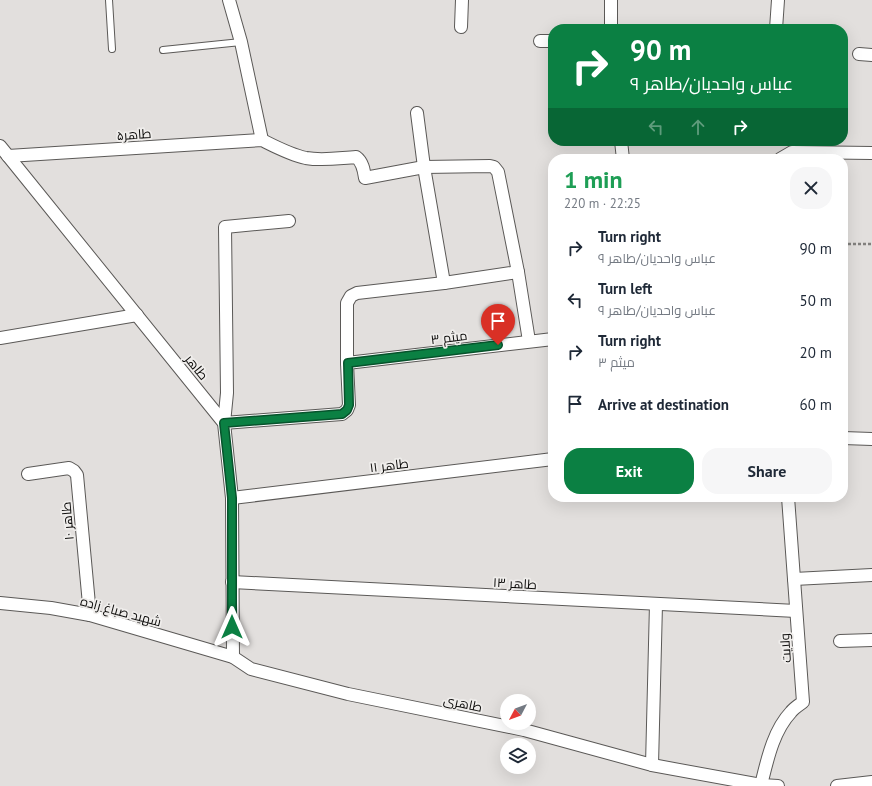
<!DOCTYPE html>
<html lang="en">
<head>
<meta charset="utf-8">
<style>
  :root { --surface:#fff; --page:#f6f6f7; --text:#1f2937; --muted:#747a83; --accent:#0b8043 }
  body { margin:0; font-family:"PT Sans",Cairo,sans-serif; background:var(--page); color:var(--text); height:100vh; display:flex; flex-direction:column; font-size:15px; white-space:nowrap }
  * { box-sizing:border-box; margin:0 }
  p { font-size:13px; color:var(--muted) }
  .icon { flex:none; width:22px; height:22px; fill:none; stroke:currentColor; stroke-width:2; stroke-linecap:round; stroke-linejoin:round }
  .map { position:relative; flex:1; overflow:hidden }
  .details { position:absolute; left:548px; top:154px; width:300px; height:348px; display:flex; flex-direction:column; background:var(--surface); border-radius:16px; box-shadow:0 4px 16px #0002 }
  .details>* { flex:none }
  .hud { position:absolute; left:548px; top:24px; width:300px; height:122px; border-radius:16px; box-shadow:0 4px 16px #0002; background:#0b8043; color:#fff; overflow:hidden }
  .needle { width:26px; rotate:229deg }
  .controls { position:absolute; left:500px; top:694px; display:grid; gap:8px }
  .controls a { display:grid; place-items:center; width:36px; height:36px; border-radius:50%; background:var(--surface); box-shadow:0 4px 16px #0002; font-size:20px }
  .pin { position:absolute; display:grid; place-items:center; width:34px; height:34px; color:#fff; margin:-41px -17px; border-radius:50% 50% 50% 0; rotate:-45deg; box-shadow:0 0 4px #0007 }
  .pin .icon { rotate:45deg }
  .me { position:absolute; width:44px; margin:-22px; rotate:0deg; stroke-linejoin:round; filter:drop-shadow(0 0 3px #0008) }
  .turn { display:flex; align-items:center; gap:14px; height:84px; padding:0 16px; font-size:18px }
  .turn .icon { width:52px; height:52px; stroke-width:2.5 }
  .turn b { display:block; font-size:28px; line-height:34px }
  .lanes { display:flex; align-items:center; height:38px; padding:0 16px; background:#0003; justify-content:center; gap:20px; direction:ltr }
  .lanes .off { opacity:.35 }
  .round { display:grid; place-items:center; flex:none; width:42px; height:42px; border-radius:16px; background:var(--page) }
  .headline { display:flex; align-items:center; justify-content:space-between; height:68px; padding:0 16px }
  h1 { font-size:24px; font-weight:800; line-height:30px; color:#1e9e55 }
  .button { display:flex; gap:8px; margin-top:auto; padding:8px 16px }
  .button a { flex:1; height:46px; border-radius:16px; background:var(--accent); color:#fff; font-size:16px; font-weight:800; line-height:46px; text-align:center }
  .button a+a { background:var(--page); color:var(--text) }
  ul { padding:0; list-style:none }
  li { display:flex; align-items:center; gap:12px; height:52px; padding:0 16px }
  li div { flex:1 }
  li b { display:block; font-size:15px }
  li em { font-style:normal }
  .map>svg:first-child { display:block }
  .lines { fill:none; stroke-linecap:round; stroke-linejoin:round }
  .lane-casing { stroke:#5b5957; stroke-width:8 }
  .street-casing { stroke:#5b5957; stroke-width:14 }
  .path { stroke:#82807e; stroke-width:2.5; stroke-dasharray:3 2; stroke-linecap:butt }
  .lane { stroke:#fff; stroke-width:6 }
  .street { stroke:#fff; stroke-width:12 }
  .route-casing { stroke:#07532c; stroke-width:10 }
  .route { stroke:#0b8043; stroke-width:7 }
  .labels { text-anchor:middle; stroke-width:3.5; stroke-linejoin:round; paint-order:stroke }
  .street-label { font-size:13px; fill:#0c0b0a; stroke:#efedeb }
</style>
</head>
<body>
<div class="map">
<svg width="872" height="786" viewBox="0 0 872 786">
  <rect width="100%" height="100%" fill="#e2dfdd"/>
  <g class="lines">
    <g class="lane-casing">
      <g id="lane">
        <path d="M109 0 112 49"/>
        <path d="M163 50 241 42"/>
      </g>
    </g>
    <g class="street-casing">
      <g id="street">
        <path d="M229 0 241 42 262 140"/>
        <path d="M461 27 462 0"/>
        <path d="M611 29V0"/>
        <path d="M776 29 778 0"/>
        <path d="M540 41H553"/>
        <path d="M859 54 872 55"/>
        <path d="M417 113 424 167 444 283"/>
        <path d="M621 141 623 159"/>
        <path d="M0 146 224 423 232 498 233 657"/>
        <path d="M8 156 262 140C276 147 291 155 306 158 323 161 339 158 356 157 363 162 364 171 365 178L424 167 490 166 494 167 498 172 518 272 529 341"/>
        <path d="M780 159 792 152 872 153"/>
        <path d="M289 221 225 227 227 393 224 423 342 414 347 410 349 405 347 363V303L351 296 357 293 444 283 518 272"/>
        <path d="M0 338 137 315"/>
        <path d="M347 363 553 339"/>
        <path d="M843 438 872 439"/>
        <path d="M28 474 69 468 74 471 77 475 90 615"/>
        <path d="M232 498 553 459"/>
        <path d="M794 579 872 575"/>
        <path d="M232 582 796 611"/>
        <path d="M0 603 51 608 90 615 233 657 251 669 348 694 524 730 652 765 761 785 778 786"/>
        <path d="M840 641 872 640"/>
        <path d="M652 765 656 604"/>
        <path d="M761 785C767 761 773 731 791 712 794 708 799 705 803 702L788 497"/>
        <path d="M837 786 872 782"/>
      </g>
    </g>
    <path class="path" d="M843 244H872"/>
    <use href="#lane" class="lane"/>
    <use href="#street" class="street"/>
  </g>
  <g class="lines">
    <g class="route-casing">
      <path id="route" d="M232 627V498L224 423 342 414 347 410 349 405 348 363 498 345"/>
    </g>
    <use href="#route" class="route"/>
  </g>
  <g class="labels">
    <g class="street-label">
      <text transform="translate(134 134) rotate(-4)" y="5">طاهر۵</text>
      <text transform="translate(449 337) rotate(-7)" y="5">میثم ۳</text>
      <text transform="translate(197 367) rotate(51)" y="5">طاهر</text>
      <text transform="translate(389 465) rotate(-7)" y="5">طاهر ۱۱</text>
      <text transform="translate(67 521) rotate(-95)" y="5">طاهر ۱۰</text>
      <text transform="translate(515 583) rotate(3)" y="5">طاهر ۱۳</text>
      <text transform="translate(121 611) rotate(15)" y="5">شهید صباغ زاده</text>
      <text transform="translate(785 648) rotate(-94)" y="5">ولایت</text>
      <text transform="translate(463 703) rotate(12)" y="5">طاهری</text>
    </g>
  </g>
</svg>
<div class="controls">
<a><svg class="needle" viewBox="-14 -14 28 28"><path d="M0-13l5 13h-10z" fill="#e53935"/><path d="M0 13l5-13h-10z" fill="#747a83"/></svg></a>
<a><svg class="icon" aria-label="layers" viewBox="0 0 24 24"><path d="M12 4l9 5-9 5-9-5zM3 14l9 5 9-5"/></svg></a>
</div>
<div class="pin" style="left:498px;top:345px;background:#d93025"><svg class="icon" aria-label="arrive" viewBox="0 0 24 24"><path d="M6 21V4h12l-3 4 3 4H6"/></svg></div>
<svg class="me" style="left:232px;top:627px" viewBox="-20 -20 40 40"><path d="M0-17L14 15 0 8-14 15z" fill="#0b8043" stroke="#fff" stroke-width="4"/></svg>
<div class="hud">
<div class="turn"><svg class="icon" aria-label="right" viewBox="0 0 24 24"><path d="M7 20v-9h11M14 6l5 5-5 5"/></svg><div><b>90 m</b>عباس واحدیان/طاهر ۹</div></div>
<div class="lanes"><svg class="icon off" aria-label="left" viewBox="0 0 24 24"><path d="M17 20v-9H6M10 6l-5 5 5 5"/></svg><svg class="icon off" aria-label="ahead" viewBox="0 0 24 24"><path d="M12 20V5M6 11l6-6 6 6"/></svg><svg class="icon" aria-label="right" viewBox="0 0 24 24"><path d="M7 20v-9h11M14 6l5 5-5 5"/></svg></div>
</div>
<section class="details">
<div class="headline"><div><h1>1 min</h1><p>220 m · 22:25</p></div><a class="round"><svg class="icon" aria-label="close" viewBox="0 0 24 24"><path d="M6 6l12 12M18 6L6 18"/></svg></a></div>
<ul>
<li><svg class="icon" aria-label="right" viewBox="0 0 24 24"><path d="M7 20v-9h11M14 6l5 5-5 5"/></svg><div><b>Turn right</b><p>عباس واحدیان/طاهر ۹</p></div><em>90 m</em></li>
<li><svg class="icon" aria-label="left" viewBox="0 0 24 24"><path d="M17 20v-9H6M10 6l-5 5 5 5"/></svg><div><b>Turn left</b><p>عباس واحدیان/طاهر ۹</p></div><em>50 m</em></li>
<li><svg class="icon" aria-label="right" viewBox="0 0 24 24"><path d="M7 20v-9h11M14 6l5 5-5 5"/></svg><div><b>Turn right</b><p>میثم ۳</p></div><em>20 m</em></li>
<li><svg class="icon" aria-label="arrive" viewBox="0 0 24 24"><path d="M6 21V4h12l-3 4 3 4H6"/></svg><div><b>Arrive at destination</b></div><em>60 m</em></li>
</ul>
<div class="button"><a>Exit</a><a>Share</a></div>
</section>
</div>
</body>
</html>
